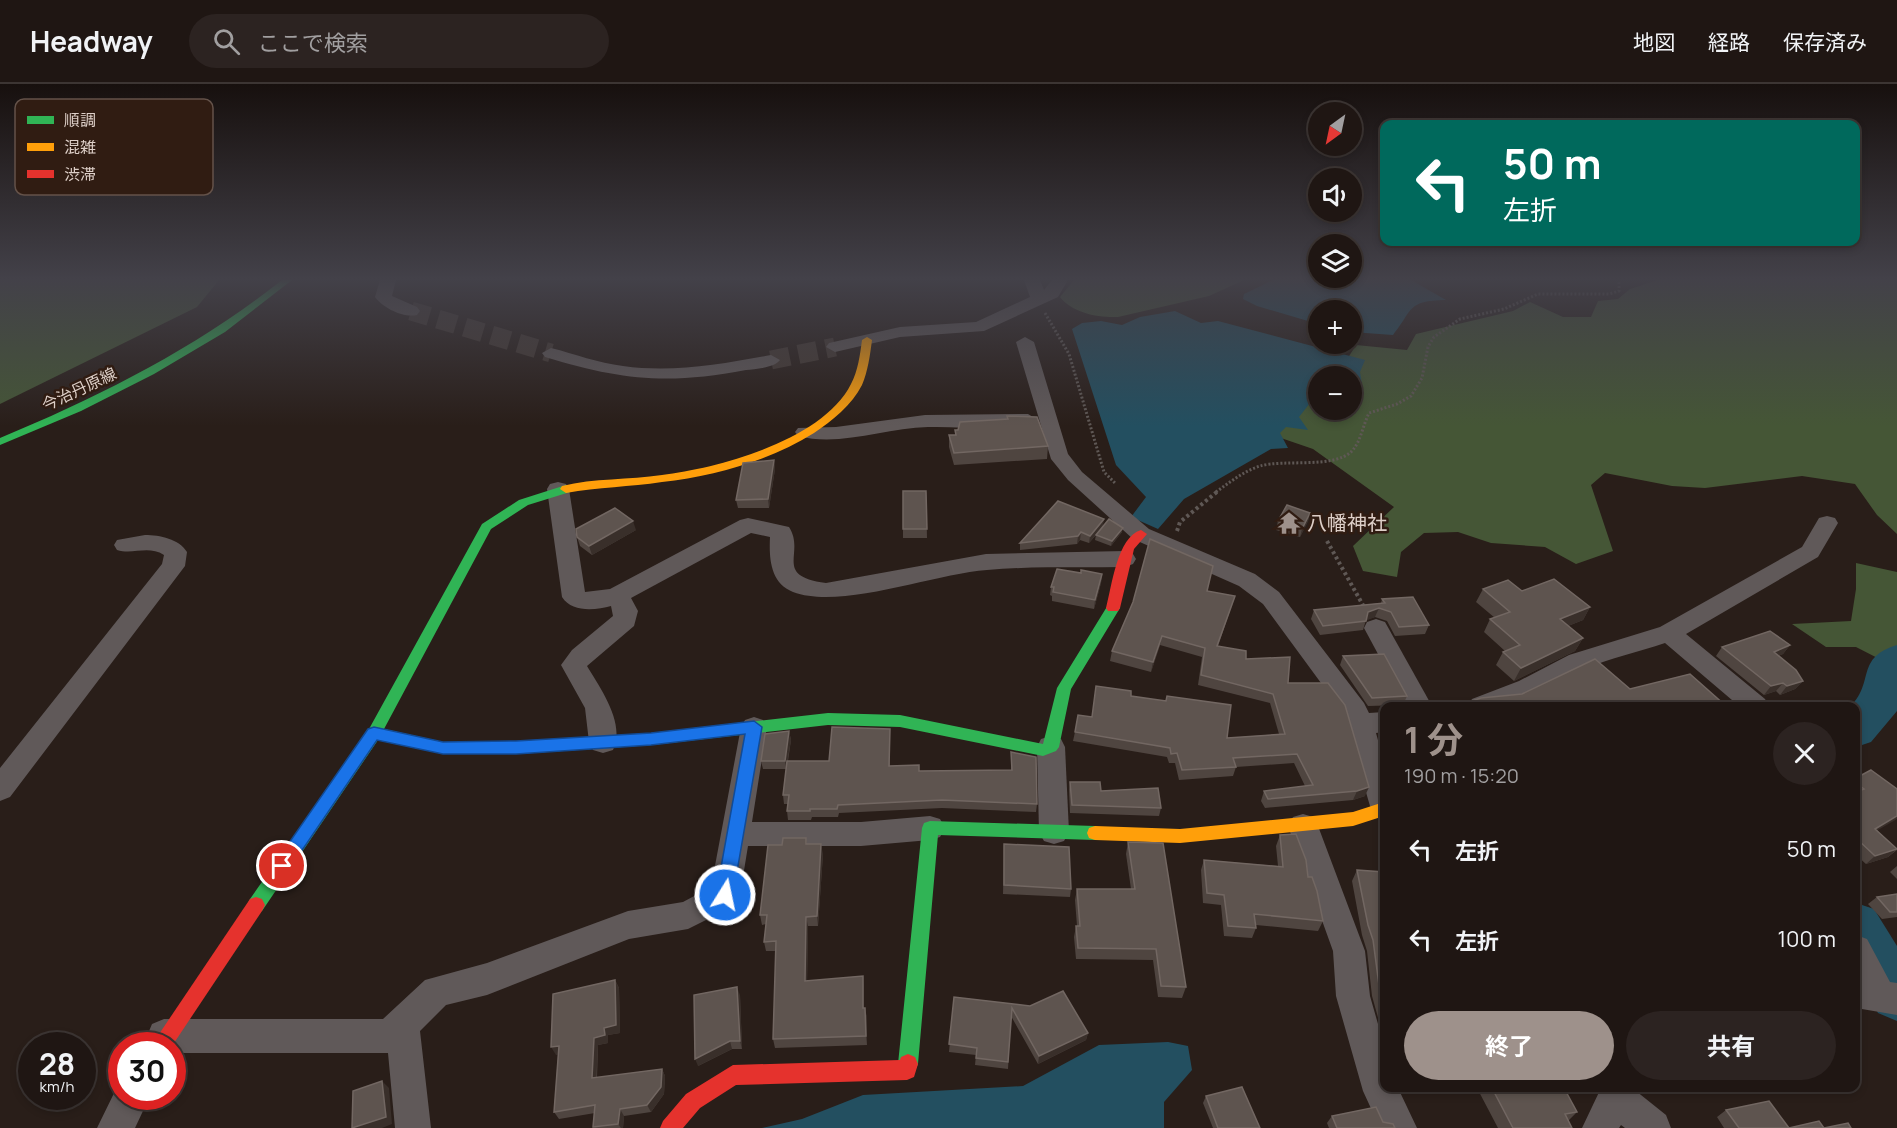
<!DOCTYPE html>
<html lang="ja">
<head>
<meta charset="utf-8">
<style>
  :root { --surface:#1f1613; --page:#2c2321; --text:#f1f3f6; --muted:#a19fa0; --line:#3c3533; --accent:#9e918b }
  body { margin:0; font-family:Manrope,"Noto Sans JP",sans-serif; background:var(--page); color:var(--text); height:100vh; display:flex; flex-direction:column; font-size:22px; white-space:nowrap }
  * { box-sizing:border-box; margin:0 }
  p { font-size:20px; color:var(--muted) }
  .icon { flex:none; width:33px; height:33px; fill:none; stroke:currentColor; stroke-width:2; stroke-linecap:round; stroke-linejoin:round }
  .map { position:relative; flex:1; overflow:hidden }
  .sheet { position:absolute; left:1380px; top:618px; width:480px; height:390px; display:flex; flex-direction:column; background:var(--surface); border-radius:12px; box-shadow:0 3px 9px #0003,0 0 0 2px var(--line) }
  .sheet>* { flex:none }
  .guide { position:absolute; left:1380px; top:36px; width:480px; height:126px; border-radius:12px; box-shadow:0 3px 9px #0003,0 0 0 2px var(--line); background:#00695c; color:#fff; overflow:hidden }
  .needle { width:39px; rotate:213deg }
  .tools { position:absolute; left:1308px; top:18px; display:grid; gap:12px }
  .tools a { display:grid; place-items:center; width:54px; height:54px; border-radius:50%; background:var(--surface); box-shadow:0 3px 9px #0003,0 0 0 2px var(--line); font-size:30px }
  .speed { position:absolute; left:18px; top:948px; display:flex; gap:12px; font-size:30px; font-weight:700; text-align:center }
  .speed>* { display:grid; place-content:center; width:78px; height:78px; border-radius:50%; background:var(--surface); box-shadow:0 3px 9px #0003,0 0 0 2px var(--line); line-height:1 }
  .speed small { font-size:15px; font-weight:400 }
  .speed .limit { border:9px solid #d22; background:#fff; color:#111 }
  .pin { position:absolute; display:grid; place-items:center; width:51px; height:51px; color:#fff; margin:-26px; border:3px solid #fff; border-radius:50%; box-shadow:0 2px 6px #0007 }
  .me { position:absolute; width:66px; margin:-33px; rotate:10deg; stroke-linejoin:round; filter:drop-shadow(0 0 4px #0008) }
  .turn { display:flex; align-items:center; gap:21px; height:126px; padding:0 24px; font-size:27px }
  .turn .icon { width:78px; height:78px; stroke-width:2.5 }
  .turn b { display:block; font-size:42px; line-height:51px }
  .round { display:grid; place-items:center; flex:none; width:63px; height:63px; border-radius:32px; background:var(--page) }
  .head { display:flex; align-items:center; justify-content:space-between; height:102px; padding:0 24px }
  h1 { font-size:36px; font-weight:700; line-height:45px; color:var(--accent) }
  .button { display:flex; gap:12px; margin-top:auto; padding:12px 24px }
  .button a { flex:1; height:69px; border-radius:36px; background:var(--accent); color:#fff; font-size:24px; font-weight:700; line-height:69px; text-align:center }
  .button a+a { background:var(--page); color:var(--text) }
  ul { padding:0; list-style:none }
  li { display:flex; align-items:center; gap:18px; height:90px; padding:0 24px }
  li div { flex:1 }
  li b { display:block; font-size:22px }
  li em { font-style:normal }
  header { display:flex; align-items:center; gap:36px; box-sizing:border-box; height:84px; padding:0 30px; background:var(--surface); border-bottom:2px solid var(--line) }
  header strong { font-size:28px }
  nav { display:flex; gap:33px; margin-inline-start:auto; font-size:21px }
  .search { width:420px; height:54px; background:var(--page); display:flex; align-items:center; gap:15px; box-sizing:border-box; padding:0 21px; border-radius:33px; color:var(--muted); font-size:22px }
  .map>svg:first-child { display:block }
  .forest { fill:#455636 }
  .water { fill:#234f60 }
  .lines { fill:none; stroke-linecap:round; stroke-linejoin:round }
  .river { fill:#234f60; fill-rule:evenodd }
  .street-tunnel { stroke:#443933; stroke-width:19; stroke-dasharray:19 9; stroke-linecap:butt }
  .path-far1 { stroke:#5f5855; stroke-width:3; stroke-dasharray:2 2; stroke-linecap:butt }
  .path { stroke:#5f5855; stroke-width:4; stroke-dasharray:3 3; stroke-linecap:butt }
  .street { fill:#605959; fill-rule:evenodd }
  .fast { fill:#30b455; fill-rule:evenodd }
  .slow { fill:#ff9f0a; fill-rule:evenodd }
  .jam { fill:#e5322d; fill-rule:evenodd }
  .wall { fill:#4f4540 }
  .shaded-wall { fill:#392f2a }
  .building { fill:#5e544f; stroke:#726762; stroke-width:1.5 }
  .route { fill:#1a73e8; stroke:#114b97; stroke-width:1.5 }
  .labels { text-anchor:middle; stroke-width:5; stroke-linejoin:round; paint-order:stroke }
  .far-street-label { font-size:16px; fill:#ddcfc8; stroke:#301c12 }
  .poi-label { font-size:20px; fill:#ddcfc8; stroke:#301c12; text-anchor:start }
  .key { fill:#301c12; stroke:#645249; stroke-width:1.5 }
  .key-label { font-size:16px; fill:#ddcfc8 }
</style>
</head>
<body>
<header>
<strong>Headway</strong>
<div class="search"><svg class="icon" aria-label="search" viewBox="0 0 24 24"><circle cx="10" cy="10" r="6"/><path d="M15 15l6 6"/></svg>ここで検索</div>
<nav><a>地図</a><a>経路</a><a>保存済み</a></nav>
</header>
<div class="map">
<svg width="1897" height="1044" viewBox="0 0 1897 1044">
  <rect width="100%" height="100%" fill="#291e19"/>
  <g class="forest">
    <path d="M0 196H219L197 223 0 320Z"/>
    <path d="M1074 196H1244L1209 212 1118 233C1099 234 1072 229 1060 213Z"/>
    <path d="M1658 196H1897V450L1877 431 1855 400 1802 392 1705 404 1672 402 1605 389 1591 401 1613 467 1576 480 1545 463 1491 459 1458 448 1424 449 1401 468 1397 493 1363 487 1353 462 1394 423 1313 365 1266 349 1318 304V326H1352V292L1346 277 1356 261 1407 266 1416 250 1513 227 1530 218 1563 233H1591L1598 217 1618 215 1630 205Z"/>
    <path d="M1856 479 1897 488V584L1856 563H1826L1792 540 1851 537 1856 505Z"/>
  </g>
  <g class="water">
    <path d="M1273 196H1411L1446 216C1406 217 1414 225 1393 251L1352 248V226H1318V240L1257 222 1243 215 1244 210Z"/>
    <path d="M1175 227 1201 239 1218 237 1365 276 1360 288 1363 307 1352 314V292H1318V313L1314 314 1299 333 1308 346 1286 343 1280 349 1288 364 1271 365 1184 415 1158 445 1131 433 1146 413 1116 381 1072 245 1082 239 1101 237 1122 241 1140 233Z"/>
    <path d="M1168 958 1188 962 1192 986 1164 1018V1044H762L802 1035 863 1011 1023 1002 1099 961Z"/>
  </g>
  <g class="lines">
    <g class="river">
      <path d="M1897 561V627L1871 658 1856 663V622H1851C1875 597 1855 574 1897 561Z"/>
      <path d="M1856 819 1874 825 1897 862V937L1878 929 1856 890Z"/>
    </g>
    <g class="street-tunnel">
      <path d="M411 227 551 269"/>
      <path d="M771 276 835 263"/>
    </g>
    <g class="path-far1">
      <path d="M1045 229 1069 270 1104 388 1116 400"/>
      <path d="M1216 408C1230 398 1244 387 1260 382 1284 375 1334 385 1352 367 1361 357 1363 341 1369 329L1397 320 1411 312 1422 294 1428 263 1434 253 1460 235 1504 225 1538 210H1609L1619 207V196"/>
    </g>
    <g class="path">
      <path d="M1177 447 1180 438 1218 407"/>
      <path d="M1327 457 1364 523"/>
    </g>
    <g class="street">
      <path d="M380 196H396L392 212 417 223 420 227 417 231C403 234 383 224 375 213Z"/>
      <path d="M1024 196H1040L1044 206 1052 196H1068L1058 213 984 247 900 253 835 268 826 263 829 259 900 243 976 238 1030 213Z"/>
      <path d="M1025 253 1034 258 1068 370 1082 388 1149 445 1255 490 1279 508 1364 619 1369 629 1384 628V648L1376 649 1384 678V734L1374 730 1370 722 1343 629 1263 520 1239 502 1133 455 1068 396 1051 375 1016 258Z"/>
      <path d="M551 264C575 270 598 279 623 282 673 289 722 280 771 271L780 276C774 284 755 285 746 286 668 301 620 296 545 273L542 269Z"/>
      <path d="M1028 330 1038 336 1035 340C1004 348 961 342 928 343 885 344 840 363 798 352L795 348 798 344 836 343 925 331Z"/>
      <path d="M558 398 566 400 569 405 585 508 610 505 740 436 748 434 789 443C806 469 772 492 826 499L986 470 1125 467 1133 470 1136 475 1133 480 1125 483C1079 484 1032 482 987 486 933 490 841 526 793 508 770 499 769 474 770 453L751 449 631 514 638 527 634 542 587 582C600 604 626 639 613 666L603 669 593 666 589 658 585 624 561 581 572 566 613 532 611 522C596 526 572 529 562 513L547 405 550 400Z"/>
      <path d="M1827 432 1835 434 1838 439 1818 473 1686 550 1765 615 1769 622H1739L1665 559C1639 568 1610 574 1585 585 1542 606 1518 628 1468 622L1472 615 1519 597 1569 571 1660 543 1802 463 1819 434Z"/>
      <path d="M145 451C160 451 179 455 187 468L185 482 10 713 0 717V684L162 480 164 471C148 461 133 471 117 466L114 461 117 456Z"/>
      <path d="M1376 535 1385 538 1432 622H1406L1364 544 1367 538Z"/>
      <path d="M754 633 763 636 767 643 752 738H861L930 732 940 735 945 744 940 753 930 756 861 762H748L740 811 736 821 688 845 629 855 487 911 446 921 420 947 431 1044H395L388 969H172V962H151L147 952 152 940 164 935H383L425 896 487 879 628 827 683 818 711 803 741 643 745 636Z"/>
      <path d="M1051 652 1061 655 1065 663 1069 748 1064 757 1054 760 1044 757 1039 748 1037 663 1041 655Z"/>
      <path d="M1303 730 1313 733 1318 742 1365 867 1370 912 1384 961V1004H1398L1417 1044H1380L1363 1007 1336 912 1333 867 1288 742 1293 733Z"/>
      <path d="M1856 851 1867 855 1890 898 1897 899V931L1856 924Z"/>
      <path d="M119 999H122V1012H150L135 1044H97Z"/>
      <path d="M1601 1004H1637L1636 1007 1666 1031 1671 1044H1625L1621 1041 1619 1044H1582Z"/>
    </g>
    <g class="fast">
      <path d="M282 196H292L225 248 154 290 81 327 0 361V354C101 312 196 264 282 196Z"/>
      <path d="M566 401 570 402 572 405 570 408 528 421 491 445 384 645 443 658H516L652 649 828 629 900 631 1043 660 1057 604 1108 521H1118L1120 524 1071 605 1059 663 1056 667 1043 672 900 643 828 641 652 661 516 670H443L378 656 262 827 256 829 250 827 247 821 250 815 369 645 482 440 519 416Z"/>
      <path d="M930 737 1095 742 1101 744 1103 749 1101 754 1095 756 938 751 918 980 915 987 908 990 901 987 898 980 922 744 924 739Z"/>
    </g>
    <g class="slow">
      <path d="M867 253 872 256C870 271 868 287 862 301 852 321 832 337 814 349 769 377 714 392 662 398 630 403 598 403 566 409L560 405 562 402C594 394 629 396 662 391 719 384 823 356 851 300 858 287 860 271 862 256Z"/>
      <path d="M1384 718V732L1353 742 1180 759 1095 756 1089 754 1087 749 1089 744 1095 742 1180 745 1353 728Z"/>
    </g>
    <g class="jam">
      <path d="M1141 446 1147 450 1134 465 1120 524 1118 527H1108L1106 524C1112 502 1117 453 1141 446Z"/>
      <path d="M256 813 262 815 265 821 262 827 172 962H151L250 815Z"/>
      <path d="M908 970 915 973 918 980 914 993 907 996 736 1001 700 1024 683 1044H660L663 1037 686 1010 733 981 900 976 901 973Z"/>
    </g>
  </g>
  <g class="wall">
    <path d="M1007 332 1048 362 1047 375 954 381 949 363V351H955V346L1007 335Z"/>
    <path d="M774 376 775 385 769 424H738L736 416Z"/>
    <path d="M903 407H926L927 454H903Z"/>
    <path d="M1310 429 1308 437 1300 453 1276 446 1278 437Z"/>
    <path d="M1103 442 1122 448 1111 462 1095 456 1096 451 1089 459 1080 456 1077 460 1020 466V459Z"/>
    <path d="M636 446 592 471 580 462 577 453Z"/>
    <path d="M1081 489 1102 490 1101 499 1094 525 1052 517V512L1050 511 1051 503Z"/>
    <path d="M1483 505 1522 507 1590 523 1583 536 1568 542 1583 554 1575 567 1514 597 1496 581 1503 568 1505 567 1484 548 1490 535 1495 534 1476 518Z"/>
    <path d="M1207 507 1235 512 1232 521 1218 562 1246 575 1288 599 1365 712 1353 716 1265 724 1261 717 1264 707 1305 702 1294 679 1236 683 1233 692 1179 696 1175 679H1169L1167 673 1073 657 1075 648 1092 633 1131 612 1227 654 1279 650 1270 619 1198 601 1202 573 1160 561 1151 588 1110 577 1112 567Z"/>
    <path d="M1382 515 1429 541 1425 550 1395 552 1387 537 1375 533 1366 536 1363 546 1320 551 1311 535 1314 526 1381 519Z"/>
    <path d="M1790 561 1783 570 1778 572 1803 597 1795 605 1780 611 1776 607 1764 611 1716 572 1722 563Z"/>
    <path d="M1343 572 1407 612 1403 621 1368 622 1340 581Z"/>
    <path d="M890 645V682L919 687 1011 686V668L1037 720 1036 728 942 724 839 729 838 733H812L811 736H788L787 727 788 720H784L783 711 786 685H763L761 677 789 647 791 656 788 677H829Z"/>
    <path d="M1871 686 1878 747 1897 766 1888 773 1866 780 1856 771V694Z"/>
    <path d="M1070 698 1161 724 1159 732 1070 729 1069 706Z"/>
    <path d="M1280 751 1308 793 1323 837 1318 847 1256 841V844L1252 854 1224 852 1221 821 1203 819 1201 786 1204 776 1278 782 1276 762Z"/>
    <path d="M806 754 807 760 823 770 818 842H808L807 897 864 901V924L867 933V961L775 964 773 955 776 867H766L764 858 766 840 762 841 760 831 782 761Z"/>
    <path d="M1128 758 1186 903 1182 914 1158 913 1153 876 1076 875 1074 853 1076 842H1077L1075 816 1077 805H1131L1126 770Z"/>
    <path d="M1004 760 1071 805 1070 813 1003 810Z"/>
    <path d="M1897 782V795L1890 788Z"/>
    <path d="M1357 786 1384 788V955L1372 912 1367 867 1362 851 1352 797Z"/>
    <path d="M1897 810V833L1882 835 1868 820 1877 813Z"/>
    <path d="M615 896 619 904 620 949 608 951V959L598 961 597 994 662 985 665 992 664 1010 651 1028 624 1032 623 1044H593L595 1029 559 1035 554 1028 558 970 556 971Z"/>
    <path d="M740 911 742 965H732L698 982Z"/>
    <path d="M954 913 1030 922 1088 949 1086 956 1038 980 1011 932 1008 985 975 981 976 971 949 968Z"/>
    <path d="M1477 1004H1558L1577 1028 1568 1037 1572 1044H1498Z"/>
    <path d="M1206 1012 1260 1044H1213L1203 1019Z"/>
    <path d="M1726 1026 1789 1044H1824H1724L1717 1033Z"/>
    <path d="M1332 1032 1383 1038 1395 1044H1329L1327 1039Z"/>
  </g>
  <g class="shaded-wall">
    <path d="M774 376 775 385 769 424 768 415Z"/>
    <path d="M1310 429 1308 437 1300 453 1302 445Z"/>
    <path d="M1104 435 1103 442 1089 459 1090 452Z"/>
    <path d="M633 437 636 446 592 471 589 462Z"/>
    <path d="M1123 444 1122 448 1111 462 1112 457Z"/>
    <path d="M1081 448 1080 456 1077 460 1078 452Z"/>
    <path d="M1102 490 1101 499 1094 525 1095 516Z"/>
    <path d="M1590 523 1583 536 1553 548 1560 535Z"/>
    <path d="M1379 524 1375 533 1365 537 1368 528Z"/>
    <path d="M1162 552 1160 561 1151 588 1153 578Z"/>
    <path d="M1583 554 1575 567 1514 597 1521 584Z"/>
    <path d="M1790 561 1783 570 1767 577 1774 568Z"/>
    <path d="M1803 597 1795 605 1780 611 1787 602Z"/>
    <path d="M1783 599 1776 607 1764 611 1771 602Z"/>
    <path d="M789 647 791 656 786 685 785 677Z"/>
    <path d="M1369 703 1365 712 1353 716 1357 707Z"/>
    <path d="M1897 732V735L1866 753 1875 745Z"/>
    <path d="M821 760 823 770 818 842 817 832Z"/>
    <path d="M1897 765 1888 773 1866 780 1875 772Z"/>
    <path d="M806 833 808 842 807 906 805 897Z"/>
    <path d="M863 892 864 901V933L863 924Z"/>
    <path d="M615 896 619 904 620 949 608 951V959L598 961 596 1001 592 994 594 954 604 944Z"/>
    <path d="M737 903 740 911 742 965 740 957Z"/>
    <path d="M865 924 867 933V961L866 952Z"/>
    <path d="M1088 949 1086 956 1038 980 1039 972Z"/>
    <path d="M730 957 732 965 698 982 695 975Z"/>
    <path d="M559 962 563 969 556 971 551 963Z"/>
    <path d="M662 985 665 992 664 1010 651 1028 647 1021Z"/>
    <path d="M382 997 389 1004 392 1040 382 1044H354Z"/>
    <path d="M620 1025 624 1032 623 1044H621L618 1040Z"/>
  </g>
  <g class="building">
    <path d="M1007 332 1037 333 1048 362 954 369 949 351H956L955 346H958L960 338 1008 335Z"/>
    <path d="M774 376 768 415 736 416 743 379Z"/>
    <path d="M903 407H926L927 445H903Z"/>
    <path d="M1058 417 1104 435 1090 452 1081 448 1078 452 1020 459Z"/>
    <path d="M1287 421 1310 429 1302 445 1278 437Z"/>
    <path d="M615 424 633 437 589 462 577 453 576 445Z"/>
    <path d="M1109 435 1123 444 1112 457 1096 451Z"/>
    <path d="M1150 455 1213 482 1207 507 1235 512 1217 562 1246 567V575L1290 573 1288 599H1328L1345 621 1369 703 1357 707 1268 715 1264 707 1313 701 1297 670 1233 674 1236 683 1182 686 1177 669 1171 670 1170 664 1075 648 1078 631 1092 633 1096 602 1131 607V612L1166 617 1167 612 1231 621 1227 654 1285 650 1273 610 1201 591 1205 564 1162 552 1153 578 1112 567 1133 518Z"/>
    <path d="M1057 485 1081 489V486L1102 490 1095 516 1053 508 1054 503H1051Z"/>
    <path d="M1554 495 1590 523 1560 535 1583 554 1521 584 1503 568 1520 561 1490 535 1510 528 1483 505 1508 496 1522 507Z"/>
    <path d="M1413 513 1429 541 1399 543 1391 528 1379 524 1368 528 1366 537 1323 542 1314 526 1385 519 1382 515Z"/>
    <path d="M1770 547 1790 561 1774 568 1796 586 1803 597 1787 602 1783 599 1771 602 1722 563Z"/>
    <path d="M1384 570 1407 612 1372 614 1343 572Z"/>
    <path d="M1595 575 1630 605 1690 590 1726 622H1456L1481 614 1522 610Z"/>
    <path d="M832 643 890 645 889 682 919 681V687L1012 686 1011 668 1036 673 1037 720 942 716 838 721 837 725H810V727H787L789 711H783L787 677H829Z"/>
    <path d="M789 647 785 677H761L765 650Z"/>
    <path d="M1871 686 1897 705V732L1875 745 1897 765 1875 772 1856 754V708L1864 705 1856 699V694Z"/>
    <path d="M1070 698H1100L1101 707 1158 704 1161 724 1072 721Z"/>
    <path d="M1296 750 1306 776 1308 793H1312L1317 807 1323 837 1254 830 1256 844 1228 842 1224 811 1207 809 1204 776 1283 783 1280 751Z"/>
    <path d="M783 754H806V760H821L817 832 806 833 805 897 863 892V924H865L866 952 773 955 776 857 764 858 767 831H760L768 761H782Z"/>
    <path d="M1128 758 1163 759 1186 903 1161 902 1156 865 1078 864 1076 842H1080L1077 805H1135Z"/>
    <path d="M1004 760 1069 763 1071 805 1004 801Z"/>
    <path d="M1357 786 1384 788V921L1379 901 1373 856 1368 841Z"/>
    <path d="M1897 810V828H1890L1877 813Z"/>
    <path d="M615 896 616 941 604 944 605 951 594 954 592 994 662 985 661 1003 647 1021 620 1025 618 1040 593 1043 595 1021 554 1028 559 962 551 963 553 910Z"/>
    <path d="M737 903 740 957H730L695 975 694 911Z"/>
    <path d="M1063 907 1088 949 1039 972 1012 924 1008 978 976 974 977 964 949 960 954 913 1030 922Z"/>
    <path d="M382 997 386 1033 352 1044 353 1007Z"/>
    <path d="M1242 1003 1260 1044H1218L1206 1012Z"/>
    <path d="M1492 1004H1558L1559 1005 1564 1004 1577 1028 1565 1030 1572 1044H1513Z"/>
    <path d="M1769 1017 1789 1044 1819 1037 1824 1044H1739L1726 1026Z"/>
    <path d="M1376 1023 1383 1038 1393 1040 1395 1044H1337L1332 1032Z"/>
    <path d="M1848 1039 1851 1044H1824Z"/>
  </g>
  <linearGradient id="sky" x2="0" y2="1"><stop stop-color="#17100e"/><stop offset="0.57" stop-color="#434149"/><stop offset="1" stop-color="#434149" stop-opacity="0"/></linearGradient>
  <rect width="1897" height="342" fill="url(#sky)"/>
  <path class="route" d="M754 637 762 643 733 811 731 816 725 818 718 816 716 811 745 650 651 661 516 670H443L377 656 288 787 282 789 276 787 273 782 368 645 374 643 443 658 516 657 651 649Z"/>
  <defs>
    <g id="temple-bare" transform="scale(1.8)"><path d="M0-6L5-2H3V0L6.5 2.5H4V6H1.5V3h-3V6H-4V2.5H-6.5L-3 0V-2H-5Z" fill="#9e918b" stroke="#301c12" stroke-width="2.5" paint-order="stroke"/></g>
  </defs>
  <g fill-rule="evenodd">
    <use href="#temple-bare" x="1289" y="439"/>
  </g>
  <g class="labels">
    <g class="far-street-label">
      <text transform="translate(79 305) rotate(-25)" y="6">今治丹原線</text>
    </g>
    <g class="poi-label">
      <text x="1307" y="446">八幡神社</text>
    </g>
  </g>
  <rect x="15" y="15" width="198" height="96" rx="9" class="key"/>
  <rect x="27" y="32" width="27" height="8" fill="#30b455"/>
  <rect x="27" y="59" width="27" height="8" fill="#ff9f0a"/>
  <rect x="27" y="86" width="27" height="8" fill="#e5322d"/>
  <g class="key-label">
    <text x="64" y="42">順調</text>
    <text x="64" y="69">混雑</text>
    <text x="64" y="96">渋滞</text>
  </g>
</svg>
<div class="tools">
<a><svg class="needle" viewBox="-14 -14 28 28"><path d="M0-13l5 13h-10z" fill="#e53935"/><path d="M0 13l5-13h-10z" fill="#a19fa0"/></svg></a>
<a><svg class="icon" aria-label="sound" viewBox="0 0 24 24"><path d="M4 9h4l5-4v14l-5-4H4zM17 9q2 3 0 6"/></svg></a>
<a><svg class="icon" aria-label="layers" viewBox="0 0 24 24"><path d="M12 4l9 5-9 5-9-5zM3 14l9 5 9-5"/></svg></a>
<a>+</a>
<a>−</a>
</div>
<div class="speed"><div>28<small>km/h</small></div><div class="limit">30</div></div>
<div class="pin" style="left:282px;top:782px;background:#d93025"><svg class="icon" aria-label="arrive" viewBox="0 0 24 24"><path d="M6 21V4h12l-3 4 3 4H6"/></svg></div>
<svg class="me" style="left:725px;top:811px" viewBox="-20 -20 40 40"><circle r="17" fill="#1a73e8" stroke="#fff" stroke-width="3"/><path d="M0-11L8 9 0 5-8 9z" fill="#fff"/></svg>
<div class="guide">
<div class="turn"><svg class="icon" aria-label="left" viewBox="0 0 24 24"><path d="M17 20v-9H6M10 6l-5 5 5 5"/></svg><div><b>50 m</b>左折</div></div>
</div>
<section class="sheet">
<div class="head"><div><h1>1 分</h1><p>190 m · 15:20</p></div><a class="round"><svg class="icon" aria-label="close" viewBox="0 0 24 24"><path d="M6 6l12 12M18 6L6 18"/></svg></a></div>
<ul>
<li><svg class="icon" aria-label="left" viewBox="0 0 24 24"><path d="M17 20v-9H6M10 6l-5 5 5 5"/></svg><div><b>左折</b></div><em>50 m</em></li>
<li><svg class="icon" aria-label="left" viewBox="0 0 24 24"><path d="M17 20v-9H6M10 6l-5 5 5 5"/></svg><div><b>左折</b></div><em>100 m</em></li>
</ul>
<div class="button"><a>終了</a><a>共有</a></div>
</section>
</div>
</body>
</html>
